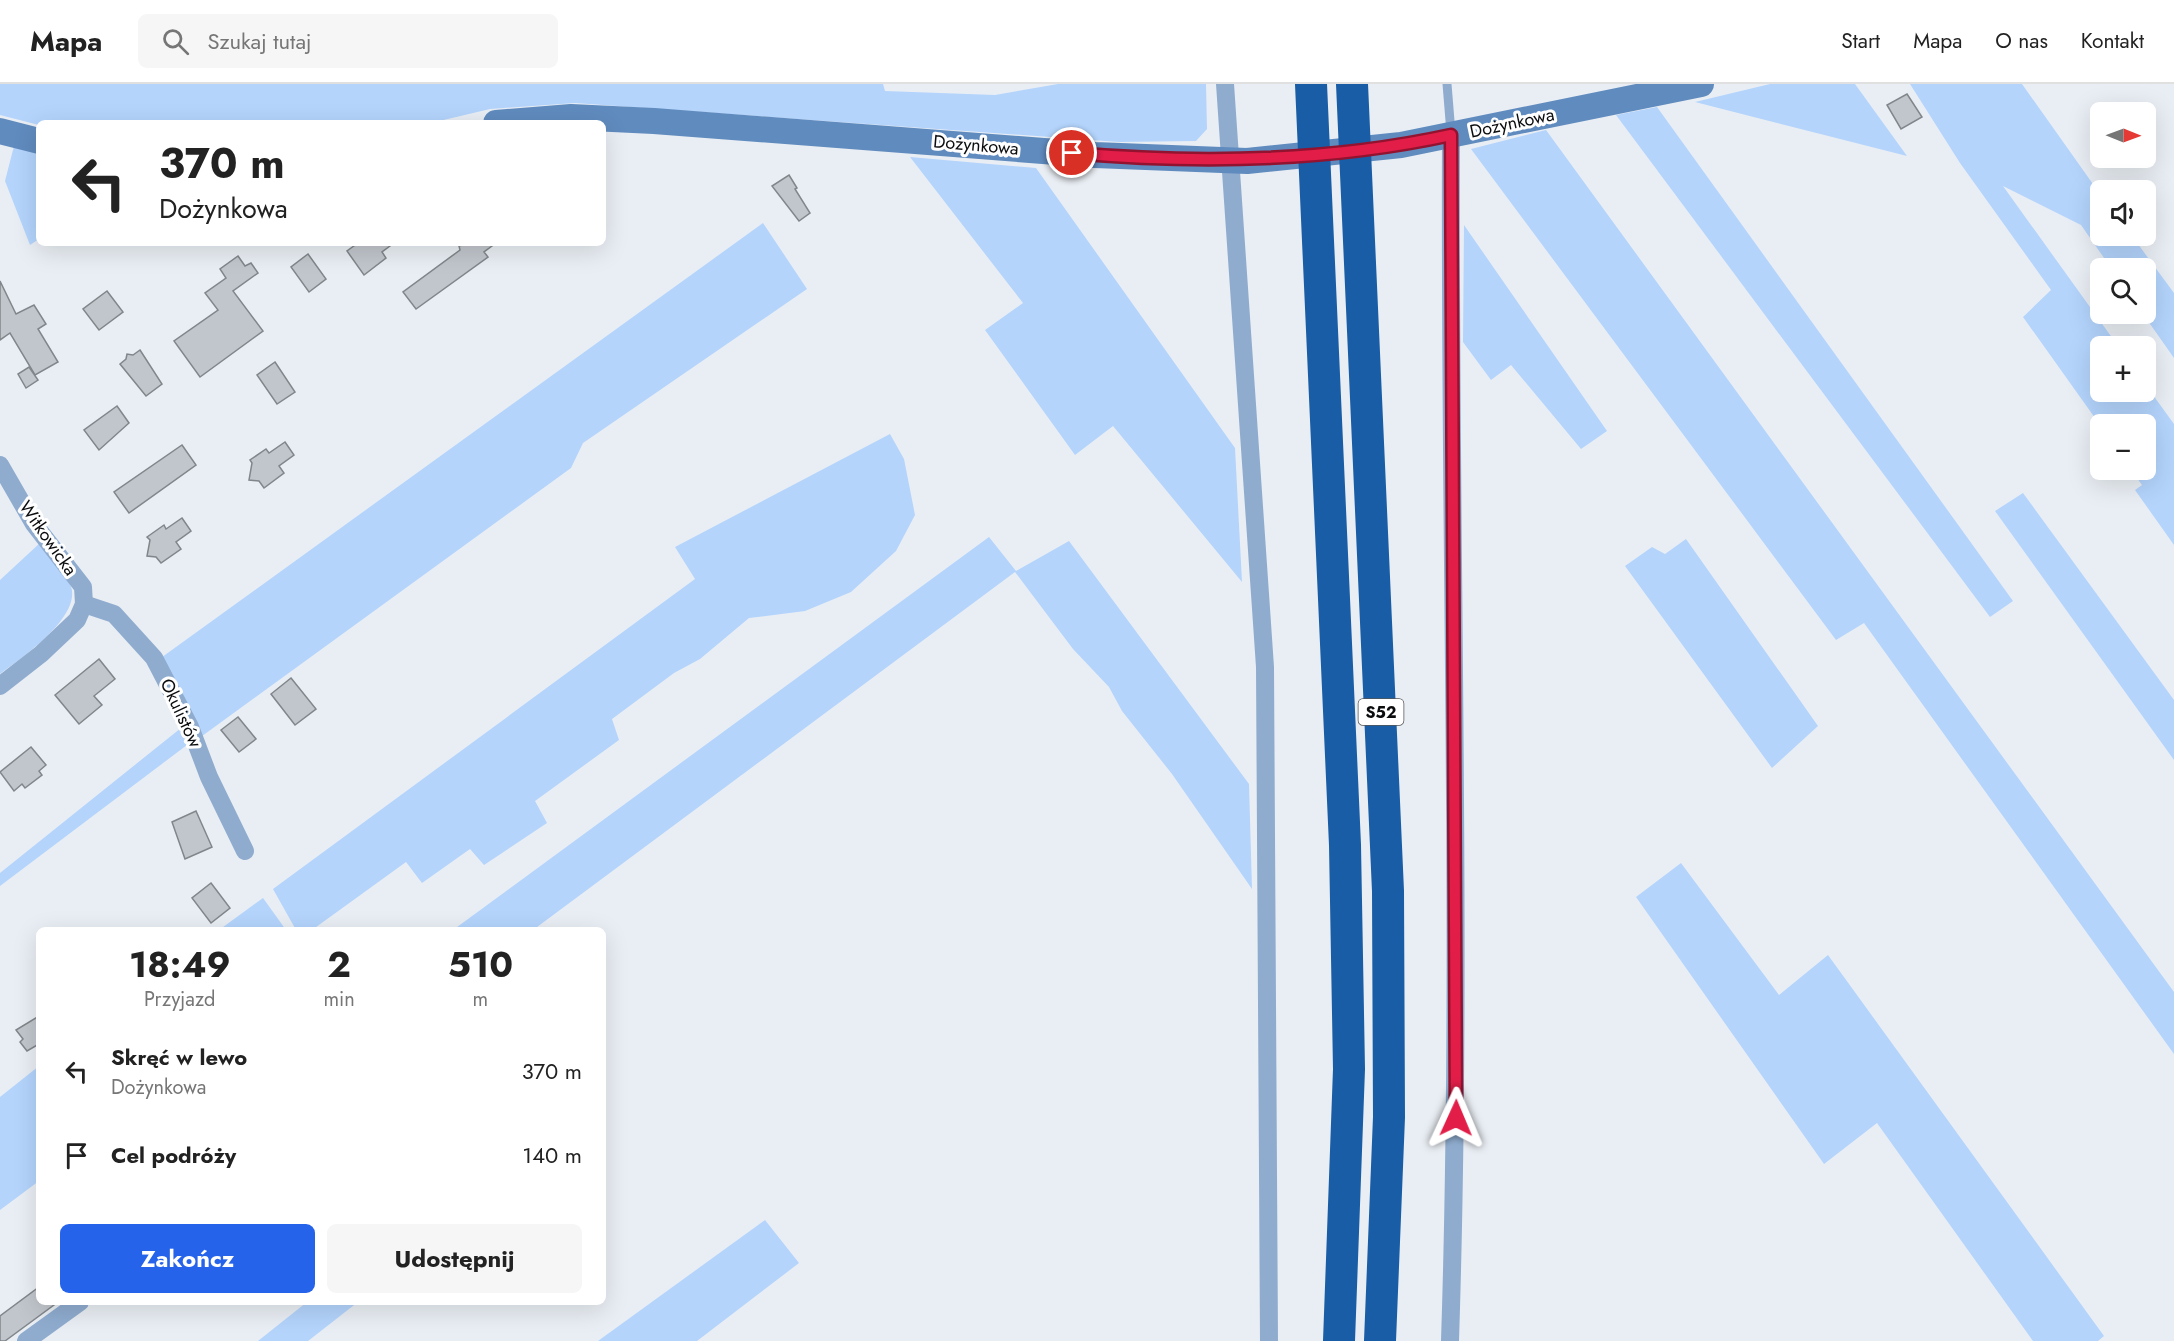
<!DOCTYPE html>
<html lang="pl">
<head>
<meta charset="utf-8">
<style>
  :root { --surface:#fff; --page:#f6f6f6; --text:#222; --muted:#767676; --line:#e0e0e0; --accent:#2563eb }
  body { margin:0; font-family:Jost,sans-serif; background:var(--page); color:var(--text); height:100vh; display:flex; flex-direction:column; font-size:22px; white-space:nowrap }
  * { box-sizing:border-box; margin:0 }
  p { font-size:20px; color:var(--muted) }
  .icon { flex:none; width:33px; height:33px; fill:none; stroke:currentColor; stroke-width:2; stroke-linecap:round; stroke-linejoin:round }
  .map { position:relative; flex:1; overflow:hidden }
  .drawer { position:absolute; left:36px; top:843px; width:570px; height:378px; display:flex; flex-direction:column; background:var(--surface); border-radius:9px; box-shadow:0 6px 24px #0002 }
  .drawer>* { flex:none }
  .banner { position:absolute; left:36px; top:36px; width:570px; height:126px; border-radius:9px; box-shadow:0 6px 24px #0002; background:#fff; color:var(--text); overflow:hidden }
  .needle { width:39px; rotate:91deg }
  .controls { position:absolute; left:2090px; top:18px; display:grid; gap:12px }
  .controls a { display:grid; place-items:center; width:66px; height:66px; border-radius:9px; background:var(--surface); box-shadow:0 6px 24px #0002; font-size:30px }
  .pin { position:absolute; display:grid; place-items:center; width:51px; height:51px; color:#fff; margin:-26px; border:3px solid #fff; border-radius:50%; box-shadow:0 2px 6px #0007 }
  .me { position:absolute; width:66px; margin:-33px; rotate:1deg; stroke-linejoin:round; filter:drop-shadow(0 0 4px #0008) }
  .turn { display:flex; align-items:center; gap:21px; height:126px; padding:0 24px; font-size:27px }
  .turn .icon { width:78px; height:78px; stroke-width:2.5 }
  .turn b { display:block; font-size:42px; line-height:51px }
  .eta { display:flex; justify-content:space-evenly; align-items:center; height:102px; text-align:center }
  .eta b { font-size:36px; font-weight:700; line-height:42px }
  .button { display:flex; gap:12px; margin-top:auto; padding:12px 24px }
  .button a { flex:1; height:69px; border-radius:9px; background:var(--accent); color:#fff; font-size:24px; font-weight:700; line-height:69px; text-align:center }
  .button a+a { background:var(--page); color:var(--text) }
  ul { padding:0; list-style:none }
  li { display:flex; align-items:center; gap:18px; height:84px; padding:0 24px }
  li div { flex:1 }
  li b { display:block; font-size:22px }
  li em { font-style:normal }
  header { display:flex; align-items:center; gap:36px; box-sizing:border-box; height:84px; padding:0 30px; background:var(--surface); border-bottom:2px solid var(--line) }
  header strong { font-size:28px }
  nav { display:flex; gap:33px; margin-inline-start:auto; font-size:21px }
  .search { width:420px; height:54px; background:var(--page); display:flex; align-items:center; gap:15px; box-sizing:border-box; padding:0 21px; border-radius:9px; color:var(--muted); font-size:22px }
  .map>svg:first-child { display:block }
  .green { fill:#b4d4fc }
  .building { fill:#c1c6cc; stroke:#81868b; stroke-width:1.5 }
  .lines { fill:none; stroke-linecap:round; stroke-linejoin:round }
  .lane { stroke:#8faccf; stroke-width:9 }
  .street { stroke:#8faccf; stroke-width:18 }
  .secondary { stroke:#608bbe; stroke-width:26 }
  .highway { stroke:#185da6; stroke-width:32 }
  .route-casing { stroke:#92132f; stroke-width:15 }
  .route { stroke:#e11d48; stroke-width:10 }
  .labels { text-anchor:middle; stroke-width:6; stroke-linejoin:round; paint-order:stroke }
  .shield { fill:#fff; stroke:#545556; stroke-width:1.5 }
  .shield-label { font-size:16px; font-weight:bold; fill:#0b0c0e }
  .street-label { font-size:18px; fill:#0b0c0e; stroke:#fff }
</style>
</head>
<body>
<header>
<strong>Mapa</strong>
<div class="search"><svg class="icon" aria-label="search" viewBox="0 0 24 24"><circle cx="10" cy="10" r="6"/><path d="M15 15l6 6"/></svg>Szukaj tutaj</div>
<nav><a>Start</a><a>Mapa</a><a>O nas</a><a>Kontakt</a></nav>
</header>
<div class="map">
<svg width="2174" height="1257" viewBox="0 0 2174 1257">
  <rect width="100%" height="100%" fill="#e9eef4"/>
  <g class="green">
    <path d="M0 0H883L885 7 995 11 1058 0H1206L1207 45 1196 57 1119 58 575 19 490 25 431 39 39 41 0 31Z"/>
    <path d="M1770 0H1855L1907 72 1695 18Z"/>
    <path d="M1910 0H2022L2100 110V152H2132L2174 209V274L2143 230H2145V184H2111L2081 141 2003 102 2118 262H2100V308H2145V300L2174 340V461L2135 406 2142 401 2131 386H2145V340L2100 341 2023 233 2051 206 1960 79Z"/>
    <path d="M1657 23 2013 517 1990 533 1616 31Z"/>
    <path d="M1546 46 2174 908V970L1864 539 1836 556 1471 65Z"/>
    <path d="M14 62 39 70V155L30 161 5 97Z"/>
    <path d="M910 73 1036 84 1235 364 1242 498 1113 342 1075 371 985 246 1023 219Z"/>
    <path d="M763 139 807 205 583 359 571 384 198 655 158 576Z"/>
    <path d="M1464 141 1607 347 1581 365 1511 281 1491 296 1463 258Z"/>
    <path d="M890 350 904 375 915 431 896 467 851 508 805 527 749 534 700 575 674 589 612 635 619 656 535 717 547 739 484 781 470 765 422 799 406 778 312 846H296L273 805 695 495 675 463Z"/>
    <path d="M2023 409 2174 616V676L1995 427Z"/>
    <path d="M989 453 1016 487 1069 457 1249 700 1252 805 1172 690 1122 627 1109 603 1073 565 1015 488 533 846H453Z"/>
    <path d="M1686 455 1818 642 1772 684 1625 482 1652 463 1665 470Z"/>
    <path d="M40 459C50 472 64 486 70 500 85 531 20 575 0 590V496Z"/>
    <path d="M181 644 187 661 0 802V789Z"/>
    <path d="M1681 779 1779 911 1828 871 2104 1252 2098 1257H2033L1877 1039 1824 1080 1636 813Z"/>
    <path d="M263 814 286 846H219Z"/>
    <path d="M39 982V1097L0 1126V1013Z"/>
    <path d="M765 1136 799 1179 697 1257H598Z"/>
    <path d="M307 1218H358L308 1257H258Z"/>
  </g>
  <g class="building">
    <path d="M1907 10 1922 33 1901 45 1887 21Z"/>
    <path d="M789 91 797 104 795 105 810 129 799 137 772 102Z"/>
    <path d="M358 159H394L382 168 386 174 364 191 347 167Z"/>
    <path d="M469 159H496L484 168 488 173 416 225 403 208 460 166 459 162Z"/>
    <path d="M308 170 326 195 309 208 291 183Z"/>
    <path d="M238 172 245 182 251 179 258 189 233 207 263 247 200 293 174 257 218 226 205 209 226 194 220 185Z"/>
    <path d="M0 197 16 230 34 221 46 240 38 245 58 278 35 291 10 249 0 256Z"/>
    <path d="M107 207 123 228 99 246 83 225Z"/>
    <path d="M140 266 162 300 146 312 120 280 126 275 127 270 133 271Z"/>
    <path d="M275 278 295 308 277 320 257 291Z"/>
    <path d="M29 283 38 296 26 304 18 290Z"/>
    <path d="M117 322 129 339 99 366 84 346Z"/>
    <path d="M285 358 294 371 279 382 284 389 264 404 259 397 249 396 252 379 250 376 266 365 269 369Z"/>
    <path d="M182 361 196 381 129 429 114 408Z"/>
    <path d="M182 434 191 447 176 458 181 465 161 479 156 473 147 472 150 456 147 453 164 441 166 445Z"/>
    <path d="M99 575 115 595 94 612 102 621 79 640 55 611Z"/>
    <path d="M291 594 316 625 295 641 271 610Z"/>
    <path d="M238 633 256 655 239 668 221 646Z"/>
    <path d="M31 663 46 681 39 687 42 691 25 704 22 700 14 707 0 688Z"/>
    <path d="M196 727 212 763 185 775 172 738Z"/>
    <path d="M211 799 230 824 211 839 192 814Z"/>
    <path d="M39 932V960L27 967 20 958 23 955 16 946Z"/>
    <path d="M39 1203V1218H58L5 1257H0V1232Z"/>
  </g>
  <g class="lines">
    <path class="lane" d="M1447 0 1451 49"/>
    <g class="street">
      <path d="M1225 0 1265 583 1269 1257"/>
      <path d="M0 381 34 440 83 503 84 520 77 536 41 570 0 602"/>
      <path d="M84 520 114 530 154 574 190 643 209 693 245 767"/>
      <path d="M26 1257 80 1218"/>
      <path d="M1450 1257C1463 855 1449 453 1451 51"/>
    </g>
    <g class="secondary">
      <path d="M496 39 571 33 654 37 1095 71 1247 77 1401 61 1701 0"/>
      <path d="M0 47 39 57"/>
    </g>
    <g class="highway">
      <path d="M1311 0 1345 761 1349 985 1339 1257"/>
      <path d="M1352 0 1388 807 1389 1033 1380 1257"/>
    </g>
  </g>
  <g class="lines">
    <g class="route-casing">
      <path id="route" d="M1072 69C1199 80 1327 78 1451 51L1456 1034"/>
    </g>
    <use href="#route" class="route"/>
  </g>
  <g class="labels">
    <rect class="shield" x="1358.5" y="615" width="45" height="26" rx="4.5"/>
    <g class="shield-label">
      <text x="1381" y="634">S52</text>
    </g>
    <g class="street-label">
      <text transform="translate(1512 39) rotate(-12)" y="6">Dożynkowa</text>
      <text transform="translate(976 61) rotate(5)" y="6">Dożynkowa</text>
      <text transform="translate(48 454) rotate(55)" y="6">Witkowicka</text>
      <text transform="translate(181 629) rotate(65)" y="6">Okulistów</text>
    </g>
  </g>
</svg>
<div class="controls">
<a><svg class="needle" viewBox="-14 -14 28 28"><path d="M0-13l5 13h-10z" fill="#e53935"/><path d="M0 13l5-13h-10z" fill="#767676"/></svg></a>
<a><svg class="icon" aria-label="sound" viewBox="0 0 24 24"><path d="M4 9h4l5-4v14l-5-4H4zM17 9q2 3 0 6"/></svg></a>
<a><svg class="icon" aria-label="search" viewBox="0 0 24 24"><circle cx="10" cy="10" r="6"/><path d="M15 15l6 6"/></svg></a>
<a>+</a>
<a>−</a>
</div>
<div class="pin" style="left:1072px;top:69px;background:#d93025"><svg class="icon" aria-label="arrive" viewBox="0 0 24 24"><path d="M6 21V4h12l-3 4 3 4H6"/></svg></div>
<svg class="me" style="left:1456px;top:1034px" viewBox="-20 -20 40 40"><path d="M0-17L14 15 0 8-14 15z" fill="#e11d48" stroke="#fff" stroke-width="4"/></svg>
<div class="banner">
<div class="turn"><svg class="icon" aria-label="left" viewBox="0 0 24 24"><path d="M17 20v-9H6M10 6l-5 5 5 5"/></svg><div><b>370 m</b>Dożynkowa</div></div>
</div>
<section class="drawer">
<div class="eta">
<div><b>18:49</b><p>Przyjazd</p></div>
<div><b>2</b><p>min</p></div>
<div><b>510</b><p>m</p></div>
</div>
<ul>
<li><svg class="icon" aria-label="left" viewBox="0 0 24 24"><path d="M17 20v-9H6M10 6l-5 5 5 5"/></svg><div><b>Skręć w lewo</b><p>Dożynkowa</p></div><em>370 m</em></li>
<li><svg class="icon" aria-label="arrive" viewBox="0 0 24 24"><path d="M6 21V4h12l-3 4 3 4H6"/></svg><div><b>Cel podróży</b></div><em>140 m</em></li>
</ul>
<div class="button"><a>Zakończ</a><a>Udostępnij</a></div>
</section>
</div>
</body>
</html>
